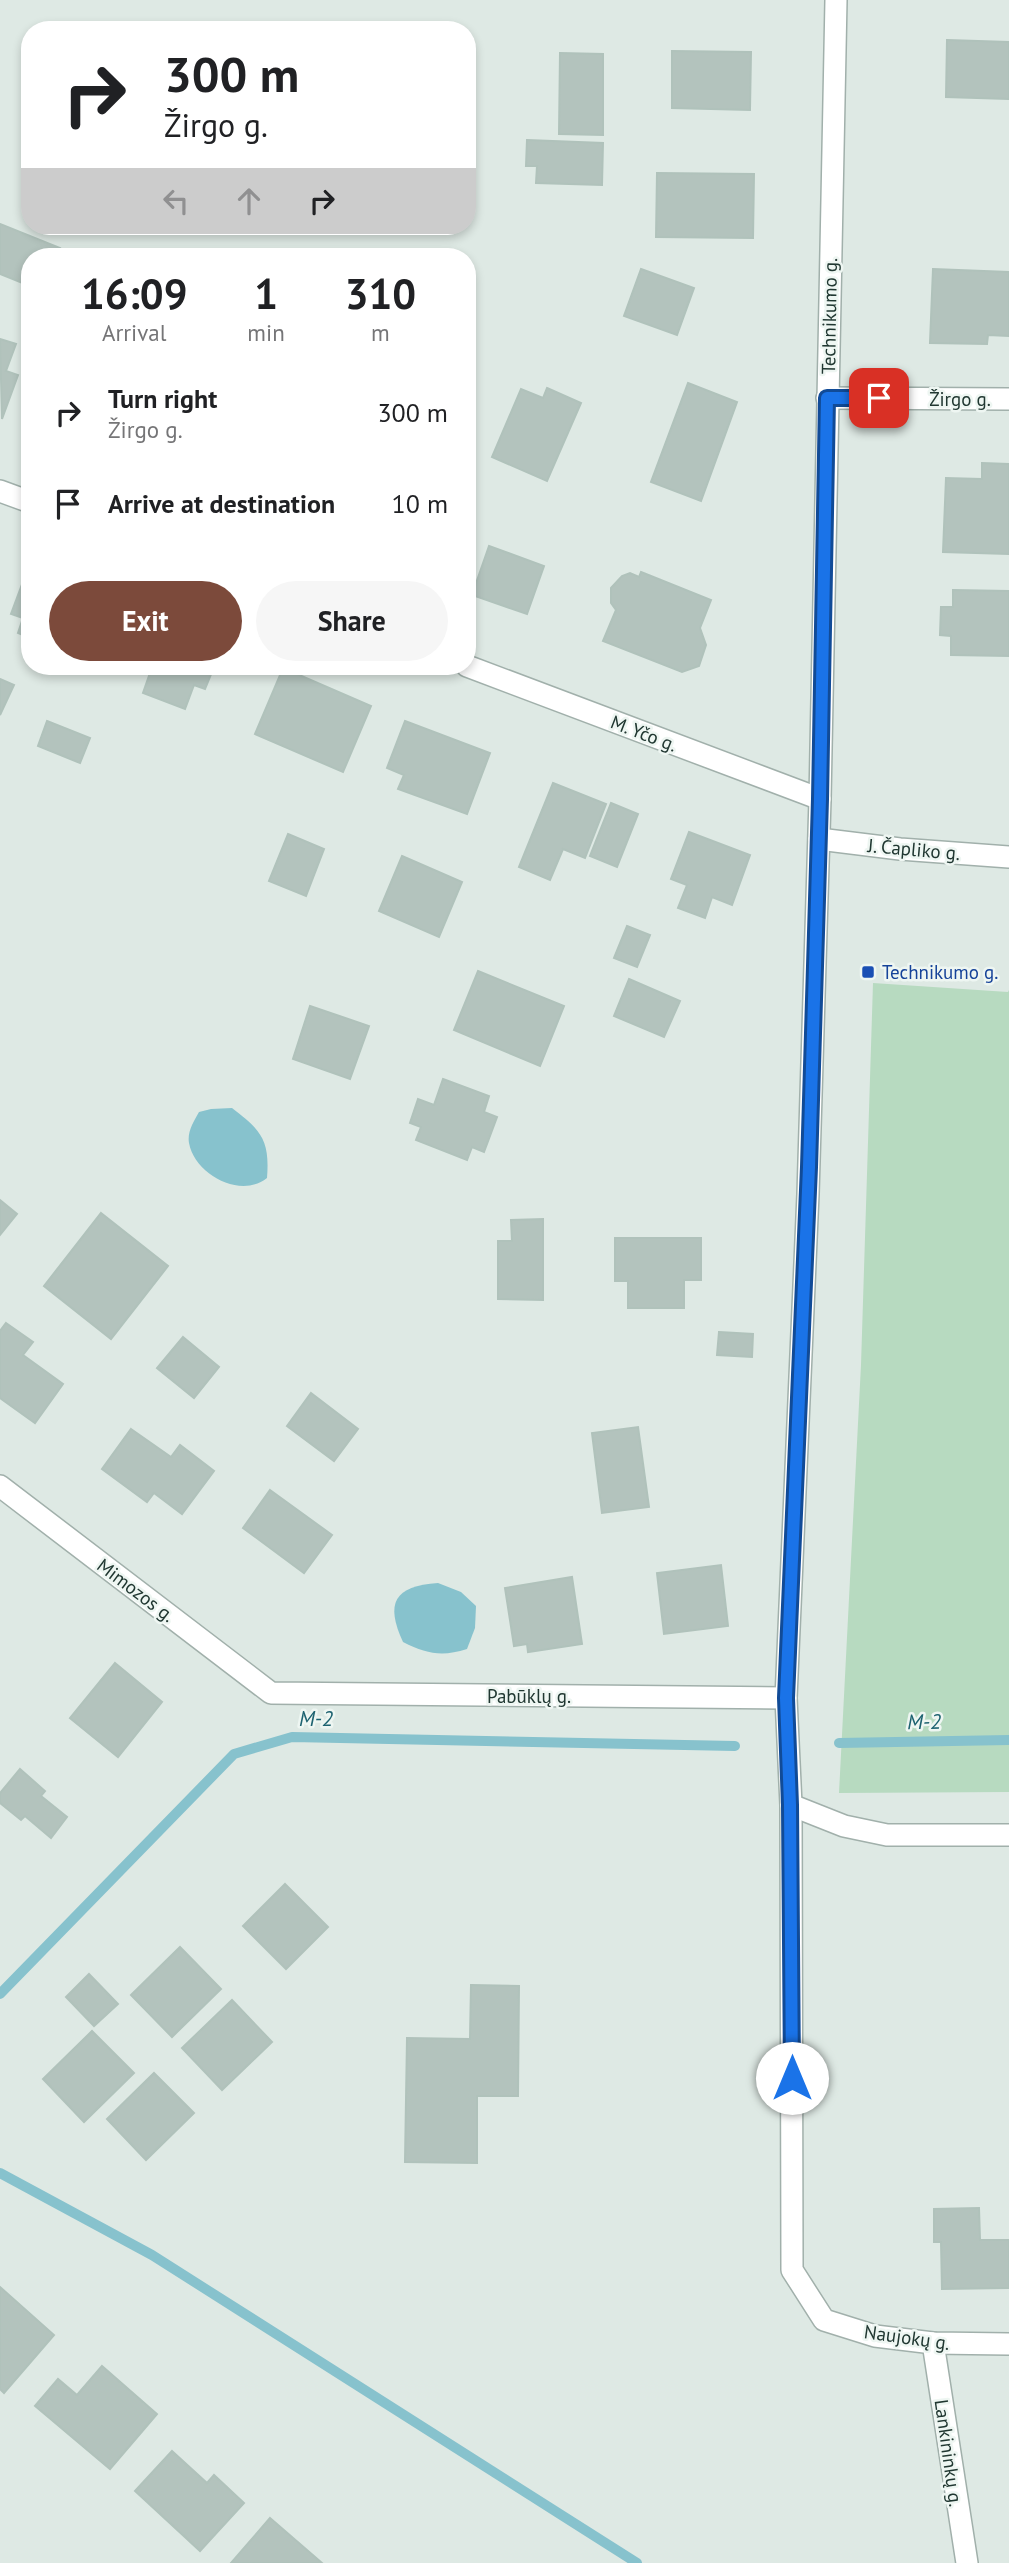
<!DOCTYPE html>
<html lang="en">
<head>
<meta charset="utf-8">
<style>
  :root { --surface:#fff; --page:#f6f6f6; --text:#202124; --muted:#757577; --accent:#7c4a3b }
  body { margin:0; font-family:"PT Sans",sans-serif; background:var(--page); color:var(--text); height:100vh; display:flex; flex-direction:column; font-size:26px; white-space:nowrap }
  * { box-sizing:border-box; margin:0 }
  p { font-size:23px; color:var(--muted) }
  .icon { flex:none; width:38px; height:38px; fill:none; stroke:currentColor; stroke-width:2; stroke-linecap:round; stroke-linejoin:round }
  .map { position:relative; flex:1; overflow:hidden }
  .panel { position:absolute; left:21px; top:248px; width:455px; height:427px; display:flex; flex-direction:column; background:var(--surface); border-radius:28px; box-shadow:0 4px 10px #0003 }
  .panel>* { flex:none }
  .banner { position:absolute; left:21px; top:21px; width:455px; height:214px; border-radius:28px; box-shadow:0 4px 10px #0003; background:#fff; color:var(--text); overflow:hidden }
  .pin { position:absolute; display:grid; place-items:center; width:60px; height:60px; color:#fff; margin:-30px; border-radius:14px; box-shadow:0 4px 10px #0006 }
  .me { position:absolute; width:77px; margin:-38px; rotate:0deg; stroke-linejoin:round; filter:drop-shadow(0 0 5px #0008) }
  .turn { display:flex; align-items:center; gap:24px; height:147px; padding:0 28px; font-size:32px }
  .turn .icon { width:91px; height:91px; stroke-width:2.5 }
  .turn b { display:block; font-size:49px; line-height:60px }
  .lanes { display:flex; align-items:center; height:66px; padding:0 28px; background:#0003; justify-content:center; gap:35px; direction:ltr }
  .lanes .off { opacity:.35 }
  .eta { display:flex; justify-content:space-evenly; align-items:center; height:119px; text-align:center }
  .eta b { font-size:42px; font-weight:600; line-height:49px }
  .primary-button { display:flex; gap:14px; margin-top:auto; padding:14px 28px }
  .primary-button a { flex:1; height:80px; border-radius:42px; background:var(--accent); color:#fff; font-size:28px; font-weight:600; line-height:80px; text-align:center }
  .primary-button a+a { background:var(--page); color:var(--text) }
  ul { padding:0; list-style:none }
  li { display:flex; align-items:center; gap:21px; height:91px; padding:0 28px }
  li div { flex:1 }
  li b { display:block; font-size:26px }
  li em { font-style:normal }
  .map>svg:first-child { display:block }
  .green { fill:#b7dac0 }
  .water { fill:#87c2cd }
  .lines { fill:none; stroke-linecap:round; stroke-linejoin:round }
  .stream { stroke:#87c2cd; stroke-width:10 }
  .building { fill:#b3c3bd; stroke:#b0c2bb; stroke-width:2 }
  .minor-casing { stroke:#a1b0ab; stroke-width:24 }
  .minor { stroke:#fff; stroke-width:21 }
  .route-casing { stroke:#114b97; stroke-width:18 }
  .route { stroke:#1a73e8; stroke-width:12 }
  .transit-dot { fill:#1a4fb4; stroke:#eef6f2; stroke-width:2.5 }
  .labels { text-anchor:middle; stroke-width:5; stroke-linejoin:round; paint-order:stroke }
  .street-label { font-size:19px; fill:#203731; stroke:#eef6f2 }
  .transit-label { font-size:19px; fill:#164399; stroke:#eef6f2; text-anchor:start }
  .water-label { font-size:21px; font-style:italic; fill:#1d6270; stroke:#eef6f2 }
</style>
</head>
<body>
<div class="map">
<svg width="1009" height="2563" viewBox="0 0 1009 2563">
  <rect width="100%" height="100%" fill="#dee9e4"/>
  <path class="green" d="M873 983 1008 992 1009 990V1792L839 1793 861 1365Z"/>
  <g class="water">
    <path d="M232 1108C261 1130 270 1140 267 1178 241 1199 195 1175 189 1143 187 1132 194 1121 199 1112L211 1109Z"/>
    <path d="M438 1583 461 1592 476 1606 475 1628 467 1649C442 1657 427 1654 403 1642 385 1603 394 1586 438 1583Z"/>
  </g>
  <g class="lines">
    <g class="stream">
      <path d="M839 1743 1009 1740"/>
      <path d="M0 1994 234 1754 292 1737 735 1746"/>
      <path d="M0 2173 152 2255 637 2563"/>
    </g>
  </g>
  <g class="building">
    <path d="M947 40 1009 42V99L946 97Z"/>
    <path d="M672 51 751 52 750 110 672 108Z"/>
    <path d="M560 53 603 54V135L559 134Z"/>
    <path d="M527 140 603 143 602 185 536 183 537 166H526Z"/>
    <path d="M657 173 754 174 753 238 656 237Z"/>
    <path d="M0 224 60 248 56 257H30V286L0 274Z"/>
    <path d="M641 269 694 288 677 335 624 316Z"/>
    <path d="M933 269 1009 272V336L988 335 987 344 930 343Z"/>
    <path d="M0 339 16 344 6 371 18 375 2 419Z"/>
    <path d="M688 383 737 402 701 501 651 482Z"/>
    <path d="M547 388 581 403 547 481 492 457 521 389 543 398Z"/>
    <path d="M982 463 1009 464V554L943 552 946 478 982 479Z"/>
    <path d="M489 546 544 566 527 614 472 595Z"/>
    <path d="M27 571 30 572V638L18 633 23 618 11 614Z"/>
    <path d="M641 572 711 600 700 628 706 645 699 666 682 672 603 641 616 610 611 603V588L622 576 630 573 639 577Z"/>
    <path d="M953 590 1009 591V656L951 655V636L940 635 941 607H953Z"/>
    <path d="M146 667H214L205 689 194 685 185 709 143 693 151 670Z"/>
    <path d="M283 668 371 706 343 772 255 734Z"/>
    <path d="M0 679 14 685 0 715Z"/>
    <path d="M47 721 90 738 80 763 38 746Z"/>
    <path d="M405 721 490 753 467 814 398 789 404 775 387 768Z"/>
    <path d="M553 783 606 804 585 858 563 849 550 880 519 867Z"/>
    <path d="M611 803 638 814 617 867 590 856Z"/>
    <path d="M689 832 750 855 732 905 712 897 705 918 678 908 687 885 671 879Z"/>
    <path d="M288 834 324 849 306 896 269 881Z"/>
    <path d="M402 856 462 882 439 937 379 911Z"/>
    <path d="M627 926 650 935 637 967 614 958Z"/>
    <path d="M478 971 564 1006 540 1066 454 1030Z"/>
    <path d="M629 979 680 1001 664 1037 614 1016Z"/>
    <path d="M310 1006 369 1026 350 1079 293 1059Z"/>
    <path d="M443 1079 489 1096 484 1112 497 1117 484 1152 472 1147 467 1160 416 1140 421 1127 410 1123 418 1099 434 1105Z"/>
    <path d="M0 1200 17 1214 0 1235Z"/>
    <path d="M101 1213 168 1266 111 1339 44 1286Z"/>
    <path d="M543 1219V1300L498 1299V1241H512L511 1220Z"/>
    <path d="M615 1238H701V1280H684V1308H628V1281H615Z"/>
    <path d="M6 1323 33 1342 23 1355 63 1384 35 1423 0 1398V1331Z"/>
    <path d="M719 1332 753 1334 752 1357 717 1355Z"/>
    <path d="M183 1337 219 1367 194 1398 157 1368Z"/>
    <path d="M311 1393 358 1429 334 1461 287 1426Z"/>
    <path d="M638 1427 649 1507 602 1513 592 1433Z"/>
    <path d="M131 1429 171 1457 180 1445 214 1471 182 1514 154 1493 147 1502 102 1469Z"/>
    <path d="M270 1490 332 1535 304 1573 243 1528Z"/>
    <path d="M721 1565 728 1626 664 1634 657 1573Z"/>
    <path d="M572 1577 582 1644 528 1652 527 1644 514 1646 505 1588Z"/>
    <path d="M115 1663 162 1702 118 1757 70 1718Z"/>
    <path d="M20 1769 45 1791 41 1796 67 1817 51 1838 25 1816 21 1820 0 1803V1793Z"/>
    <path d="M285 1884 328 1927 286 1969 243 1926Z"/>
    <path d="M180 1947 221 1989 172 2037 131 1995Z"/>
    <path d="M89 1974 118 2004 94 2026 66 1997Z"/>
    <path d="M471 1985 519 1986 518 2096H477V2163L405 2162 407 2038 470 2039Z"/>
    <path d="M232 2000 272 2042 222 2090 182 2048Z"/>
    <path d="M92 2031 134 2073 84 2122 43 2079Z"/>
    <path d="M154 2073 194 2113 146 2160 107 2119Z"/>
    <path d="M979 2208 980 2240H1009V2288L942 2289 941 2242H934V2209Z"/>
    <path d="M0 2287 54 2335 4 2393 0 2389Z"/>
    <path d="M102 2366 157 2414 110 2469 35 2406 58 2379 77 2395Z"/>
    <path d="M172 2451 207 2483 214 2475 244 2503 200 2551 135 2491Z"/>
    <path d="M270 2518 322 2563H231Z"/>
  </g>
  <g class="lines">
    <g class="minor-casing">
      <g id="minor">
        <path d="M836 0 820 799 808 1194 786 1698 791 1805 792 2270 824 2320 875 2336 933 2343 1009 2344"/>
        <path d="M827 398 1009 399"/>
        <path d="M0 491 30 502"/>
        <path d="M467 666 820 799"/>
        <path d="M819 839 900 849 1009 857"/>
        <path d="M0 1486 271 1693 786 1698"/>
        <path d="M791 1805 844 1826 887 1835H1009"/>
        <path d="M933 2343 967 2563"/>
      </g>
    </g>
    <use href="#minor" class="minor"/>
  </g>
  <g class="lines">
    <g class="route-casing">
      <path id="route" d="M792 2078 790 1805 786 1698 809 1167 820 799 827 398H879"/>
    </g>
    <use href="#route" class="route"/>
  </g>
  <rect class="transit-dot" x="861" y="965" width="14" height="14" rx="3.5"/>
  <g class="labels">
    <g class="street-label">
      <text transform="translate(829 316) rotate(-89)" y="7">Technikumo g.</text>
      <text x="960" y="406">Žirgo g.</text>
      <text transform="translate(644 733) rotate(21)" y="7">M. Yčo g.</text>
      <text transform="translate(914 849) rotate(5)" y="7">J. Čapliko g.</text>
      <text transform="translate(136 1590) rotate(37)" y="7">Mimozos g.</text>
      <text x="529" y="1703">Pabūklų g.</text>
      <text transform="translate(907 2337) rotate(8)" y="7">Naujokų g.</text>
      <text transform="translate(949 2453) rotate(82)" y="7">Lankininkų g.</text>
    </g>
    <g class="transit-label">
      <text x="882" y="979">Technikumo g.</text>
    </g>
    <g class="water-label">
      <text x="316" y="1726">M-2</text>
      <text transform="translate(924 1722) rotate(-1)" y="7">M-2</text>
    </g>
  </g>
</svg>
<div class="pin" style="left:879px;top:398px;background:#d93025"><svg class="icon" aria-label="arrive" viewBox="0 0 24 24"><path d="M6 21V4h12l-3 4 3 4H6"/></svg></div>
<svg class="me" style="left:792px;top:2078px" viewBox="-20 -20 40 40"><circle r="19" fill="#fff"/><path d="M0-13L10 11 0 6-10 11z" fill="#1a73e8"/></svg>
<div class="banner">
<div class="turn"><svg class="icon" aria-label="right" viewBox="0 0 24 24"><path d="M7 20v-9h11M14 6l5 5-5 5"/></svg><div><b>300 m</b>Žirgo g.</div></div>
<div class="lanes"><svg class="icon off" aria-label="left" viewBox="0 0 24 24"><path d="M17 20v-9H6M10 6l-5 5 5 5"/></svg><svg class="icon off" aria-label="ahead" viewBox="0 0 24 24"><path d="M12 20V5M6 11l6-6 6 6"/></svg><svg class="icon" aria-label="right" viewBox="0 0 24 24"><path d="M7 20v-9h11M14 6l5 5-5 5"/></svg></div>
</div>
<section class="panel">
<div class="eta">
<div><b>16:09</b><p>Arrival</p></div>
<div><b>1</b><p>min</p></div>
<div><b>310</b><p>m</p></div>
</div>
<ul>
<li><svg class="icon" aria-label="right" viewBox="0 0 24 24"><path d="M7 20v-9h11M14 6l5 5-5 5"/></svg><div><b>Turn right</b><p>Žirgo g.</p></div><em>300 m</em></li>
<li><svg class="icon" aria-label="arrive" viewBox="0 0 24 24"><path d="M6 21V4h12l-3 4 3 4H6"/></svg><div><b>Arrive at destination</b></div><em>10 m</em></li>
</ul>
<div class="primary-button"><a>Exit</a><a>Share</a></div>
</section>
</div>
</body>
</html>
